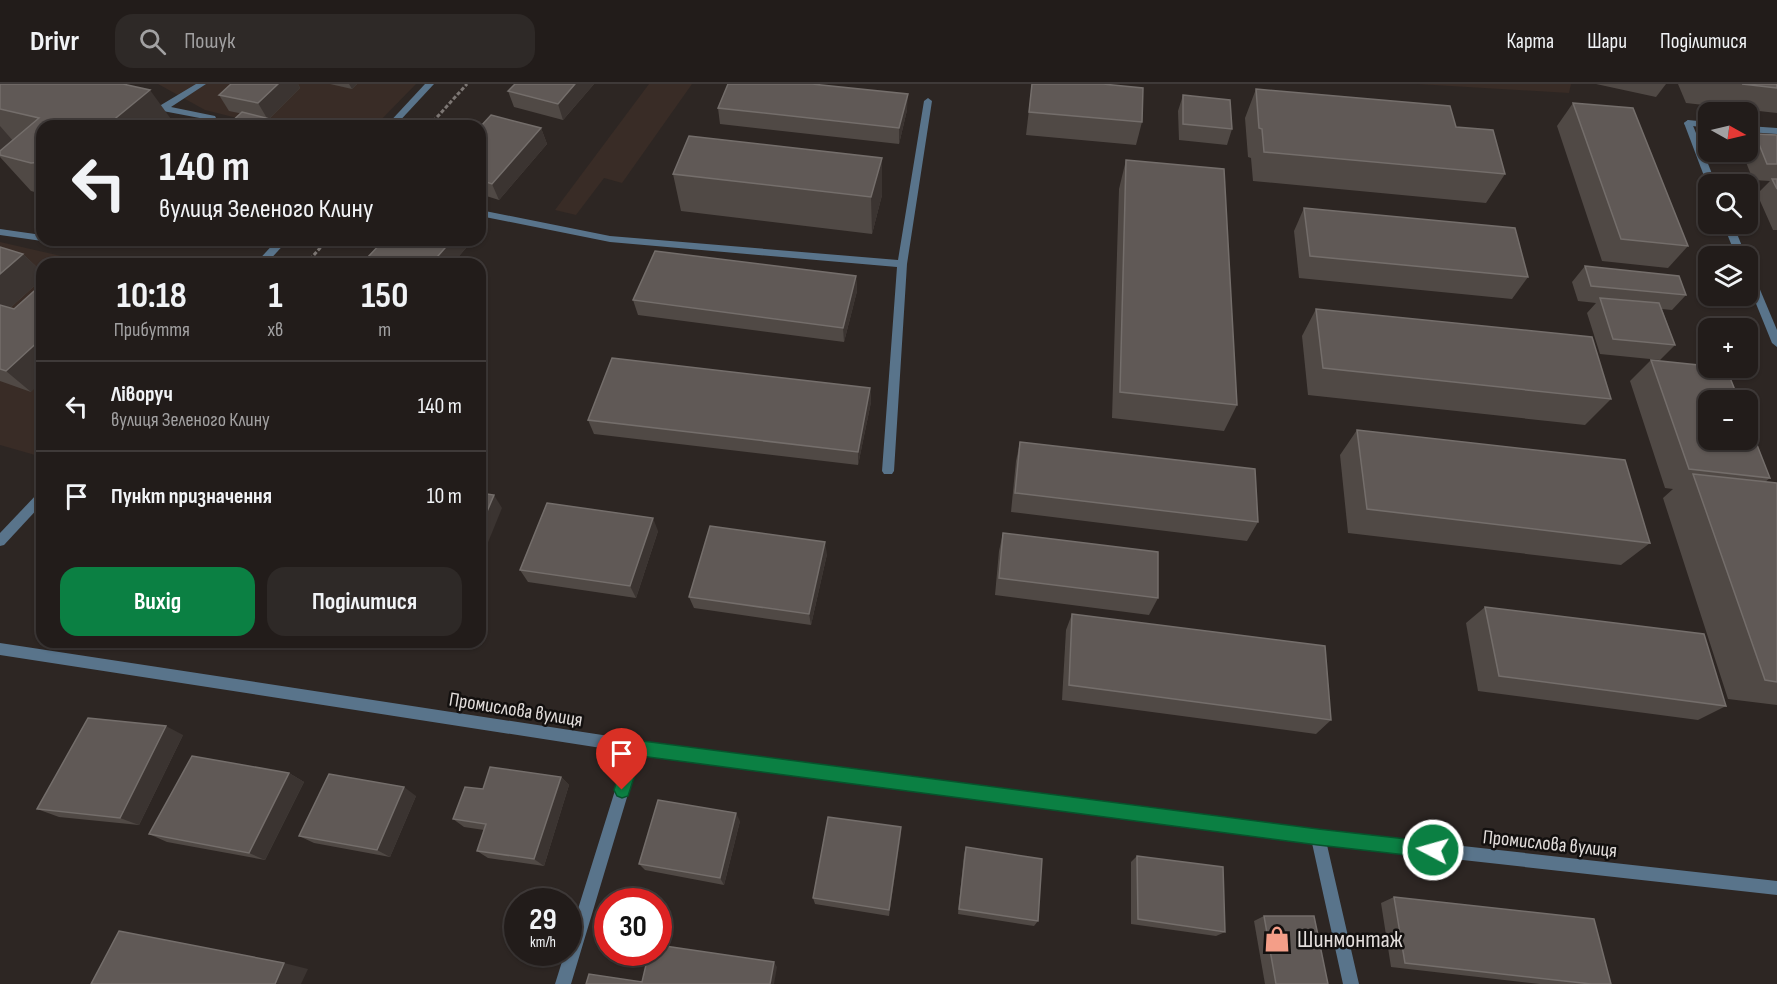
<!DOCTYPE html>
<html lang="uk">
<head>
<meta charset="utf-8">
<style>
  :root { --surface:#221c1a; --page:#2e2927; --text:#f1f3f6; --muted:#a2a1a2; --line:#3f3a39; --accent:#0b8043 }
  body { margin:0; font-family:"Sofia Sans Condensed",sans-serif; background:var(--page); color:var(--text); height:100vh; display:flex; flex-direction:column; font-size:22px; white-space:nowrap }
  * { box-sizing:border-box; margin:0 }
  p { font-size:20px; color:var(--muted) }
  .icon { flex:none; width:33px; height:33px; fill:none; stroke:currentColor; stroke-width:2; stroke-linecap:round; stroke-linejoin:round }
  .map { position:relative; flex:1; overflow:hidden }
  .details { position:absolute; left:36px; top:174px; width:450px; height:390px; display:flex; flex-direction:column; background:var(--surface); border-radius:18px; box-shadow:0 2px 4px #0004,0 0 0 2px var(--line) }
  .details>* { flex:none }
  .guide { position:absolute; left:36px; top:36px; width:450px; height:126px; border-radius:18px; box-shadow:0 2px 4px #0004,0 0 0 2px var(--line); background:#221c1a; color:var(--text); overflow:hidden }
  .needle { width:39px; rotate:98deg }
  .tools { position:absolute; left:1698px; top:18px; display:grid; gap:12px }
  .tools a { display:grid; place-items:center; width:60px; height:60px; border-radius:12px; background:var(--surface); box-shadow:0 2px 4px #0004,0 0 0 2px var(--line); font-size:30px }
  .speed { position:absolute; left:504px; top:804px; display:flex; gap:12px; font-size:30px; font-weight:700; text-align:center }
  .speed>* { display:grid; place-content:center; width:78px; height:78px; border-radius:50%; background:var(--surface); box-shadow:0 2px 4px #0004,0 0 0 2px var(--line); line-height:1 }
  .speed small { font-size:15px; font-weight:400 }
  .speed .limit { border:9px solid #d22; background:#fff; color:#111 }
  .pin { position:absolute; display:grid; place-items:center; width:51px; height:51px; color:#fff; margin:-62px -26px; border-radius:50% 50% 50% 0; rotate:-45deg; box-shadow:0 0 6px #0007 }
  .pin .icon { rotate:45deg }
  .me { position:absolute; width:66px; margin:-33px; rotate:276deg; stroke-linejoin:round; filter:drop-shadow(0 0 4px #0008) }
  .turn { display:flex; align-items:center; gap:21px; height:126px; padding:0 24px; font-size:27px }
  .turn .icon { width:78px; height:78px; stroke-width:2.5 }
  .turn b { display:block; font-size:42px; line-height:51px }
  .eta { display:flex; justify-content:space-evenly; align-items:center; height:102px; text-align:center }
  .eta b { font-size:36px; font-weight:700; line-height:42px }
  .button { display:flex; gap:12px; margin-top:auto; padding:12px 24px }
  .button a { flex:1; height:69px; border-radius:18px; background:var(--accent); color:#fff; font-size:24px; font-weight:700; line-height:69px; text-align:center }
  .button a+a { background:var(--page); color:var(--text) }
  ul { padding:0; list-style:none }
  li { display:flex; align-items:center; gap:18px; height:90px; padding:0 24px; border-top:2px solid var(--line) }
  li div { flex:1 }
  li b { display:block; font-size:22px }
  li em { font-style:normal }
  header { display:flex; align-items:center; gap:36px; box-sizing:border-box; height:84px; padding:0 30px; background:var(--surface); border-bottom:2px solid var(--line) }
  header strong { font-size:28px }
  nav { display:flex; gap:33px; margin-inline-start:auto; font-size:21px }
  .search { width:420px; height:54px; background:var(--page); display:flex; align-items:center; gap:15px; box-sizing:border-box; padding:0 21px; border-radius:18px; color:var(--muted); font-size:22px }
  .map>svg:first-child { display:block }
  .built { fill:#392c26 }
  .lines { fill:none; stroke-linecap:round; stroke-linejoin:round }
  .path-far1 { stroke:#7c7673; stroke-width:3; stroke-dasharray:4 2; stroke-linecap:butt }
  .path { stroke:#7c7673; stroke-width:4.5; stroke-dasharray:5 3; stroke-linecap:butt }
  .service { fill:#59748b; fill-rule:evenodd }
  .minor { fill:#59748b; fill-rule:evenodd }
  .wall { fill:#504945 }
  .shaded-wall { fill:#3b3431 }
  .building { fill:#605956; stroke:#746e6b; stroke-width:1.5 }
  .route { fill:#0b8043; stroke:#07532c; stroke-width:1.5 }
  .labels { text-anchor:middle; stroke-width:5; stroke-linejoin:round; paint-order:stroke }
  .street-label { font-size:20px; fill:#e3dedc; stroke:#13100f }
  .near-poi-label { font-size:24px; fill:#e3dedc; stroke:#13100f; text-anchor:start }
</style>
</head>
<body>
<header>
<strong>Drivr</strong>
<div class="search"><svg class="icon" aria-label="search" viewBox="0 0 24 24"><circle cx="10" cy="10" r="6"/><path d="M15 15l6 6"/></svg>Пошук</div>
<nav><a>Карта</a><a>Шари</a><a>Поділитися</a></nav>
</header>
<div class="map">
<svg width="1777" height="900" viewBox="0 0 1777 900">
  <rect width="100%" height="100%" fill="#2d2623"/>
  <g class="built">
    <path d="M158 0H416L375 42H269L205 26Z"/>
    <path d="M649 0H692L622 99 604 94 576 131 555 126Z"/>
    <path d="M1417 0H1571L1569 9Z"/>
    <path d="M0 158 96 180H42V373L0 361Z"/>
  </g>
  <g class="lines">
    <g class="path-far1">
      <path d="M429 42 467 0"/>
      <path d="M306 180 327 156"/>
    </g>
    <path class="path" d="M38 484 42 479"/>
    <g class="service">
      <path d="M196 0H206L171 23 215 32 216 34 209 42H200L205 35 147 24 143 21 147 18 161 21Z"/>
      <path d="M928 14 932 17 907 180 894 387 892 390H884L882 387 897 183 610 158 480 132V126L610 152 898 176 924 17Z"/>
      <path d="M1688 36 1692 39 1716 100 1708 102 1707 100 1684 39Z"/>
      <path d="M1723 140H1733L1746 172H1736Z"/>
      <path d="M0 145 42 151V156H46L42 157 0 151Z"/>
      <path d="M51 156H94L85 163 56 159Z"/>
      <path d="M1748 185 1753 189 1777 246V263L1772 259 1748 200Z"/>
    </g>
    <g class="minor">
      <path d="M425 0H434L395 42H386Z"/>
      <path d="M1688 36 1708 38V44L1685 41 1684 39Z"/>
      <path d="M1748 42 1777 44V50L1748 48Z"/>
      <path d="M277 156H288L266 180H255Z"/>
      <path d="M42 407V420L4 461 0 462V449L38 409Z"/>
      <path d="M0 559 635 656 1318 746 1777 797V811L1327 761 1359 900H1343L1312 759 640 670 571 900H555L565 868H568V857L627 668 0 571Z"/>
    </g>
  </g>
  <g class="wall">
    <path d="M0 0H123L42 42V110L31 107 0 73Z"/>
    <path d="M231 0H298L300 4 269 35 229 27 219 11Z"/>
    <path d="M330 0H357L352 5Z"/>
    <path d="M594 0 563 36 514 23 508 7Z"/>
    <path d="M1032 0 1142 38 1136 61 1026 51Z"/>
    <path d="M1596 0H1666L1656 13Z"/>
    <path d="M1678 0H1777V29L1686 19Z"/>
    <path d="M1256 5 1456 43 1505 90 1486 119 1253 97 1251 74 1248 73 1245 34Z"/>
    <path d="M1183 11 1232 45 1227 61 1179 56 1178 27Z"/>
    <path d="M1573 19 1688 162 1668 184 1602 177 1557 42Z"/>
    <path d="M718 24 907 26 899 60 720 40Z"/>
    <path d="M480 43 541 44 547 60 499 116 480 110Z"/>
    <path d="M1755 50 1777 51V146H1773L1757 110 1770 97 1753 96 1742 68H1748V59Z"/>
    <path d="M882 74V111L872 150 681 127 673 90Z"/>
    <path d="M1126 76 1237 321 1224 347 1112 334 1119 105Z"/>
    <path d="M1304 124 1528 193 1512 215 1299 194 1294 147Z"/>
    <path d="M473 156 452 180H369L366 175Z"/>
    <path d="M0 163 23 170 42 188V195L10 224 31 308 0 297Z"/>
    <path d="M1585 182 1686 211 1672 226 1662 225 1675 261 1660 276 1600 270 1587 229 1596 219 1578 217 1572 198Z"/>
    <path d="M856 192 857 207 844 258 638 231 633 216Z"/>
    <path d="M1316 225 1611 315 1585 341 1308 311 1302 252Z"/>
    <path d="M1651 276 1770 394 1765 398 1777 399V621L1728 615 1663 414 1673 405 1665 404 1630 297Z"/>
    <path d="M870 304 871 318 858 381 594 350 588 336Z"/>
    <path d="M1357 346 1650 459 1621 481 1348 449 1340 371Z"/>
    <path d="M1020 358 1258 438 1247 457 1011 428 1016 377Z"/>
    <path d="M658 447 636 514 528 498 520 486Z"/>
    <path d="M1003 449 1158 514 1149 531 995 511 999 467Z"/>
    <path d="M827 470 811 541 694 524 689 513Z"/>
    <path d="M1485 523 1726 622 1698 636 1478 607 1466 539Z"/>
    <path d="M1072 530 1331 636 1316 650 1062 616 1066 546Z"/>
    <path d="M183 651 139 741 59 733 37 725Z"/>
    <path d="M289 689 304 698 265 776 167 758 149 750Z"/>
    <path d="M561 693 569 701 544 782 488 774 477 767 484 746 464 743 453 735 483 705Z"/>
    <path d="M416 712 390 773 314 759 299 752Z"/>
    <path d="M740 737 724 801 645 786 639 780Z"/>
    <path d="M901 743 889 832 815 820 813 814Z"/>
    <path d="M966 763 1038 837 1034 842 958 830 964 770Z"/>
    <path d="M1137 772 1225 848 1216 852 1131 840V778Z"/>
    <path d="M1394 813 1611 900H1540L1391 883 1381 819Z"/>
    <path d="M1264 832 1328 900H1265L1254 837Z"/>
  </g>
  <g class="shaded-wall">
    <path d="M278 0H298L300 4 268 36 258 19Z"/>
    <path d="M349 0H357L352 5Z"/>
    <path d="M575 0H594L563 36 558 20Z"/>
    <path d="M150 6 176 42H106Z"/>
    <path d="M908 10 907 26 899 60V44Z"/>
    <path d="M0 42 14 58 0 70Z"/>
    <path d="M541 44 547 60 499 116 492 100Z"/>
    <path d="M882 74V111L872 150 871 113Z"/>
    <path d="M480 135 484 143 480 148Z"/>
    <path d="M452 156H473L452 180H431Z"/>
    <path d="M23 170 42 188V195L0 233V190Z"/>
    <path d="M856 192 857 207 844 258 843 244Z"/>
    <path d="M42 254V297L31 308 6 287Z"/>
    <path d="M870 304 871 318 858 381V368Z"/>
    <path d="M494 411 502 424 480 478V444Z"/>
    <path d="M653 434 658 447 636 514 630 502Z"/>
    <path d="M825 458 827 470 811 541 809 530Z"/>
    <path d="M166 642 183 651 139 741 120 734Z"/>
    <path d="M289 689 304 698 265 776 249 769Z"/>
    <path d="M561 693 569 701 544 782 534 775Z"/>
    <path d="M404 703 416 712 390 773 377 766Z"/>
    <path d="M736 729 740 737 724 801 720 794Z"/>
    <path d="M901 743V751L889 832V826Z"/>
    <path d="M774 878 777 883 774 900H770Z"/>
    <path d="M284 879 308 885 301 900H275Z"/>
  </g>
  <g class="building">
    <path d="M0 0H123L150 6 106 42H42V78L31 79 0 71V67L39 34 0 25Z"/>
    <path d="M231 0H278L258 19 219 11Z"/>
    <path d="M515 0H575L558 20 508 7Z"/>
    <path d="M728 0H812L908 10 899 44 718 24Z"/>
    <path d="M1032 0H1103L1143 4 1142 38 1029 28Z"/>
    <path d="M1742 0H1777V4Z"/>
    <path d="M1256 5 1450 22 1456 43 1493 46 1505 90 1264 68 1262 45 1259 44Z"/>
    <path d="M1183 11 1230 16 1232 45 1183 40Z"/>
    <path d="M1573 19 1633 24 1688 162 1621 155Z"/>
    <path d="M242 28 285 39 282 42H227Z"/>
    <path d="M491 31 541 44 492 100 480 96V43Z"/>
    <path d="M1755 50 1777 51V80H1767Z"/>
    <path d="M689 52 882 74 871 113 673 90Z"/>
    <path d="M1126 76 1224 85 1237 321 1120 308Z"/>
    <path d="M1772 95H1777V105Z"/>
    <path d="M1304 124 1515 144 1528 193 1310 172Z"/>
    <path d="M384 156H452L431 180H382L366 175Z"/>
    <path d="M0 163 23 170 0 190Z"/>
    <path d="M655 167 856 192 843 244 633 216Z"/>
    <path d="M1585 182 1679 192 1686 211 1591 202Z"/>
    <path d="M42 200V254L6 287 0 285V221L14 225Z"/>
    <path d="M1600 214 1659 219 1675 261 1613 255Z"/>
    <path d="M1316 225 1592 253 1611 315 1323 284Z"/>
    <path d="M612 274 870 304 858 368 588 336Z"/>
    <path d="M1651 276 1708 282V284H1726L1739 316H1708V356H1748V338L1770 394 1689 385Z"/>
    <path d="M1357 346 1625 376 1650 459 1367 425Z"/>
    <path d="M1020 358 1255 385 1258 438 1015 409Z"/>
    <path d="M1693 390 1777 399V598L1765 596Z"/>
    <path d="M480 409 494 411 480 444Z"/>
    <path d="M547 419 653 434 630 502 520 486Z"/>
    <path d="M710 442 825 458 809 530 689 513Z"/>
    <path d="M1003 449 1158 468V514L999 494Z"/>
    <path d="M1485 523 1704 550 1726 622 1499 592Z"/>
    <path d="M1072 530 1325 562 1331 636 1069 601Z"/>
    <path d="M88 634 166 642 120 734 37 725Z"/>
    <path d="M192 672 289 689 249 769 149 750Z"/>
    <path d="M490 683 561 693 534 775 477 767 486 740 453 735 465 703 483 705Z"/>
    <path d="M329 690 404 703 377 766 299 752Z"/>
    <path d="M658 716 736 729 720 794 639 780Z"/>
    <path d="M828 733 901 743 889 826 813 814Z"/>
    <path d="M966 763 1042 775 1038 837 959 825Z"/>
    <path d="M1137 772 1223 783 1225 848 1138 835Z"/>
    <path d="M1394 813 1594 835 1611 900H1591L1405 879Z"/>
    <path d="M1264 832H1314L1328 900H1276Z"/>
    <path d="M119 847 284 879 275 900H91Z"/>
    <path d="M658 861 774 878 770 900H586L589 890 642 898 649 868H658Z"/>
  </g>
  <path class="route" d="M635 656 1318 745 1433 758 1439 760 1441 766 1439 772 1433 774 1318 761 641 672 628 712 622 714 617 712 614 706 628 663 630 658Z"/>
  <defs>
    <g id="shop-bare" transform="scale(2.07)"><path d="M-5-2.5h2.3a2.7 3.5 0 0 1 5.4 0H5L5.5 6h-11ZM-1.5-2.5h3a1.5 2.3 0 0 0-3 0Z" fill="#f49e88" stroke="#13100f" stroke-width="2.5" paint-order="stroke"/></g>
  </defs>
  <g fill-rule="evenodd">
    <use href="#shop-bare" x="1277" y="855"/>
  </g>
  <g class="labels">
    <g class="street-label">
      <text transform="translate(516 625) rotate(9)" y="7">Промислова вулиця</text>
      <text transform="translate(1550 759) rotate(6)" y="7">Промислова вулиця</text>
    </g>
    <g class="near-poi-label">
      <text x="1297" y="863">Шинмонтаж</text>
    </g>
  </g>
</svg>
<div class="tools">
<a><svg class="needle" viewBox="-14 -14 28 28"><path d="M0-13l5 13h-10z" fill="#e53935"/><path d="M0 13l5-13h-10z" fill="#a2a1a2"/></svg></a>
<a><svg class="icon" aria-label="search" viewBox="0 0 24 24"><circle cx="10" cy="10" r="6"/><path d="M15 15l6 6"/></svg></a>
<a><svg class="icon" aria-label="layers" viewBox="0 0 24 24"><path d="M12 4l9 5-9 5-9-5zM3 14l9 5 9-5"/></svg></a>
<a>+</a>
<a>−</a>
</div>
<div class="speed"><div>29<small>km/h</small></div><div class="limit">30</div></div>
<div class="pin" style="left:622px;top:706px;background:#d93025"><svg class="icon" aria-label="arrive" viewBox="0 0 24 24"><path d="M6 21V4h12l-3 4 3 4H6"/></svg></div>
<svg class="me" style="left:1433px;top:766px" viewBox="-20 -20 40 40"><circle r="17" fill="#0b8043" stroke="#fff" stroke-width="3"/><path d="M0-11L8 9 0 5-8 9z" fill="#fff"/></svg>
<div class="guide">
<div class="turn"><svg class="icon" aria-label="left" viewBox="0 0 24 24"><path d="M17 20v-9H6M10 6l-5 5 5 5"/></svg><div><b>140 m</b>вулиця Зеленого Клину</div></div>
</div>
<section class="details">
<div class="eta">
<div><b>10:18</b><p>Прибуття</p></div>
<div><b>1</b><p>хв</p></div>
<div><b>150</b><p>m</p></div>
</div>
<ul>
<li><svg class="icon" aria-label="left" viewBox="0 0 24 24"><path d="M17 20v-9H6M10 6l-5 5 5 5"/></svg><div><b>Ліворуч</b><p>вулиця Зеленого Клину</p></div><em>140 m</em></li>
<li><svg class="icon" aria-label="arrive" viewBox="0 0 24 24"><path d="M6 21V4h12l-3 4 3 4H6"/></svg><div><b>Пункт призначення</b></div><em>10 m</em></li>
</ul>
<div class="button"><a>Вихід</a><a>Поділитися</a></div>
</section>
</div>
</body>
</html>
